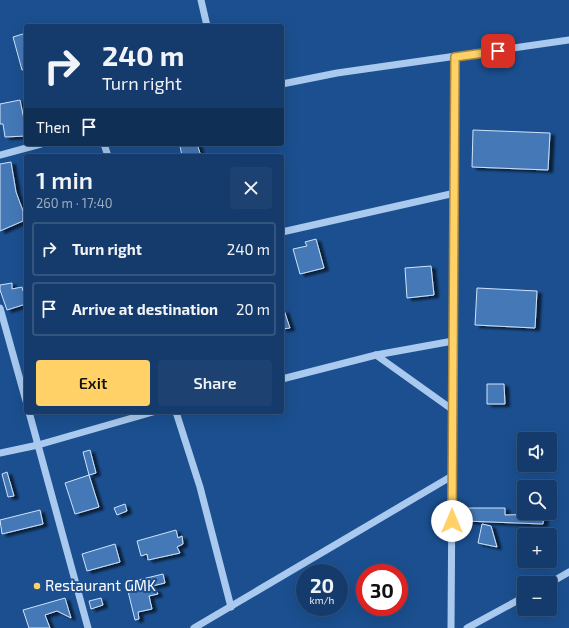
<!DOCTYPE html>
<html lang="en">
<head>
<meta charset="utf-8">
<style>
  :root { --surface:#143b6b; --page:#1d4271; --text:#f1f3f6; --muted:#9dadc1; --line:#33557e; --accent:#ffd166 }
  body { margin:0; font-family:"Exo 2",sans-serif; background:var(--page); color:var(--text); height:100vh; display:flex; flex-direction:column; font-size:15px; white-space:nowrap }
  * { box-sizing:border-box; margin:0 }
  p { font-size:13px; color:var(--muted) }
  .icon { flex:none; width:22px; height:22px; fill:none; stroke:currentColor; stroke-width:2; stroke-linecap:round; stroke-linejoin:round }
  .map { position:relative; flex:1; overflow:hidden }
  .panel { position:absolute; left:24px; top:154px; width:260px; height:260px; display:flex; flex-direction:column; background:var(--surface); border-radius:4px; box-shadow:0 4px 16px #0002,0 0 0 1px var(--line) }
  .panel>* { flex:none }
  .guide { position:absolute; left:24px; top:24px; width:260px; height:122px; border-radius:4px; box-shadow:0 4px 16px #0002,0 0 0 1px var(--line); background:#143b6b; color:var(--text); overflow:hidden }
  .tools { position:absolute; left:517px; top:432px; display:grid; gap:8px }
  .tools a { display:grid; place-items:center; width:40px; height:40px; border-radius:4px; background:var(--surface); box-shadow:0 4px 16px #0002,0 0 0 1px var(--line); font-size:20px }
  .speed { position:absolute; left:296px; top:564px; display:flex; gap:8px; font-size:20px; font-weight:700; text-align:center }
  .speed>* { display:grid; place-content:center; width:52px; height:52px; border-radius:50%; background:var(--surface); box-shadow:0 4px 16px #0002,0 0 0 1px var(--line); line-height:1 }
  .speed small { font-size:10px; font-weight:400 }
  .speed .limit { border:6px solid #d22; background:#fff; color:#111 }
  .pin { position:absolute; display:grid; place-items:center; width:34px; height:34px; color:#fff; margin:-17px; border-radius:8px; box-shadow:0 2px 6px #0006 }
  .me { position:absolute; width:44px; margin:-22px; rotate:0deg; stroke-linejoin:round; filter:drop-shadow(0 0 3px #0008) }
  .turn { display:flex; align-items:center; gap:14px; height:84px; padding:0 12px; font-size:18px }
  .turn .icon { width:52px; height:52px; stroke-width:2.5 }
  .turn b { display:block; font-size:28px; line-height:34px }
  .then { display:flex; align-items:center; height:38px; padding:0 12px; background:#0003; gap:8px; font-size:15px }
  .round { display:grid; place-items:center; flex:none; width:42px; height:42px; border-radius:4px; background:var(--page) }
  .summary { display:flex; align-items:center; justify-content:space-between; height:68px; padding:0 12px }
  h1 { font-size:24px; font-weight:600; line-height:30px }
  .cta { display:flex; gap:8px; margin-top:auto; padding:8px 12px }
  .cta a { flex:1; height:46px; border-radius:4px; background:var(--accent); color:#111; font-size:16px; font-weight:600; line-height:46px; text-align:center }
  .cta a+a { background:var(--page); color:var(--text) }
  ul { padding:0; list-style:none }
  li { display:flex; align-items:center; gap:12px; height:54px; margin:0 8px 6px; padding:0 4px; border:2px solid var(--line); border-radius:4px }
  li div { flex:1 }
  li b { display:block; font-size:15px }
  li em { font-style:normal }
  .map>svg:first-child { display:block }
  .building { fill:#4478b7; stroke:#cfe3fa; filter:url(#shadow) }
  .lines { fill:none; stroke-linecap:round; stroke-linejoin:round }
  .minor { stroke:#a9c9ee; stroke-width:7 }
  .route-casing { stroke:#a68842; stroke-width:10 }
  .route { stroke:#ffd166; stroke-width:7 }
  .poi-dot { fill:#ffd166; stroke:#1b4f8f; stroke-width:1.5 }
  .labels { text-anchor:middle; stroke-width:4; stroke-linejoin:round; paint-order:stroke }
  .poi-label { font-size:15px; fill:#fff; stroke:#1b4f8f; text-anchor:start }
</style>
</head>
<body>
<div class="map">
<svg width="569" height="628" viewBox="0 0 569 628">
  <defs>
    <filter id="shadow"><feDropShadow dx="4.5" dy="2.5" stdDeviation="1" flood-color="#0009"/></filter>
  </defs>
  <rect width="100%" height="100%" fill="#1b4f8f"/>
  <g class="building">
    <path d="M26 33V69L22 70 13 37Z"/>
    <path d="M20 100 26 129V136L5 137 3 124H0V104Z"/>
    <path d="M473 130 550 133 548 170 472 167Z"/>
    <path d="M189 144H197L201 156H182L180 146Z"/>
    <path d="M11 162 16 192 23 211V221L0 231V164Z"/>
    <path d="M316 239 324 268 300 274 293 249 307 246 305 242Z"/>
    <path d="M431 266 434 295 407 298 405 268Z"/>
    <path d="M12 283V289L22 287 23 291H26V304L7 310 0 290V285Z"/>
    <path d="M477 288 537 291 535 328 475 325Z"/>
    <path d="M284 310 290 328 282 329V311Z"/>
    <path d="M487 384H504L505 404H487Z"/>
    <path d="M90 450 96 473 89 475 83 452Z"/>
    <path d="M7 472 14 496 8 497 2 474Z"/>
    <path d="M89 475 99 507 75 514 65 483Z"/>
    <path d="M125 504 127 511 117 515 114 508Z"/>
    <path d="M465 508H505V515L544 514 543 524 465 521Z"/>
    <path d="M40 510 43 524 2 534 0 520Z"/>
    <path d="M482 524 491 526 497 547 478 543Z"/>
    <path d="M176 530 178 538 182 536 183 544 177 547 180 553 148 560 147 554 141 556 137 541Z"/>
    <path d="M115 544 120 562 87 571 82 554Z"/>
    <path d="M163 574 165 583 148 587 149 591 155 589 158 594 149 596 152 609 138 612 139 619 135 620 126 583Z"/>
    <path d="M65 598 71 618 57 611 45 615 50 628H29L23 610Z"/>
    <path d="M101 598 103 605 91 609 89 601Z"/>
  </g>
  <g class="lines">
    <g class="minor">
      <path d="M201 0 207 26"/>
      <path d="M282 84 337 73 569 40"/>
      <path d="M104 144 108 156"/>
      <path d="M0 155 41 144"/>
      <path d="M282 232 455 193"/>
      <path d="M0 308 26 401"/>
      <path d="M376 355 453 410"/>
      <path d="M282 379 376 355 453 341"/>
      <path d="M29 412 88 628"/>
      <path d="M176 412 200 487 231 607"/>
      <path d="M0 453 38 445 153 412"/>
      <path d="M550 583 569 572"/>
      <path d="M194 628 452 476"/>
      <path d="M451 628 455 57"/>
      <path d="M467 628 524 597"/>
    </g>
  </g>
  <g class="lines">
    <g class="route-casing">
      <path id="route" d="M452 521 455 57 498 51"/>
    </g>
    <use href="#route" class="route"/>
  </g>
  <circle class="poi-dot" cx="37" cy="586" r="4"/>
  <g class="labels">
    <g class="poi-label">
      <text x="45" y="591">Restaurant GMK</text>
    </g>
  </g>
</svg>
<div class="tools">
<a><svg class="icon" aria-label="sound" viewBox="0 0 24 24"><path d="M4 9h4l5-4v14l-5-4H4zM17 9q2 3 0 6"/></svg></a>
<a><svg class="icon" aria-label="search" viewBox="0 0 24 24"><circle cx="10" cy="10" r="6"/><path d="M15 15l6 6"/></svg></a>
<a>+</a>
<a>−</a>
</div>
<div class="speed"><div>20<small>km/h</small></div><div class="limit">30</div></div>
<div class="pin" style="left:498px;top:51px;background:#d93025"><svg class="icon" aria-label="arrive" viewBox="0 0 24 24"><path d="M6 21V4h12l-3 4 3 4H6"/></svg></div>
<svg class="me" style="left:452px;top:521px" viewBox="-20 -20 40 40"><circle r="19" fill="#fff"/><path d="M0-13L10 11 0 6-10 11z" fill="#ffd166"/></svg>
<div class="guide">
<div class="turn"><svg class="icon" aria-label="right" viewBox="0 0 24 24"><path d="M7 20v-9h11M14 6l5 5-5 5"/></svg><div><b>240 m</b>Turn right</div></div>
<div class="then">Then<svg class="icon" aria-label="arrive" viewBox="0 0 24 24"><path d="M6 21V4h12l-3 4 3 4H6"/></svg></div>
</div>
<section class="panel">
<div class="summary"><div><h1>1 min</h1><p>260 m · 17:40</p></div><a class="round"><svg class="icon" aria-label="close" viewBox="0 0 24 24"><path d="M6 6l12 12M18 6L6 18"/></svg></a></div>
<ul>
<li><svg class="icon" aria-label="right" viewBox="0 0 24 24"><path d="M7 20v-9h11M14 6l5 5-5 5"/></svg><div><b>Turn right</b></div><em>240 m</em></li>
<li><svg class="icon" aria-label="arrive" viewBox="0 0 24 24"><path d="M6 21V4h12l-3 4 3 4H6"/></svg><div><b>Arrive at destination</b></div><em>20 m</em></li>
</ul>
<div class="cta"><a>Exit</a><a>Share</a></div>
</section>
</div>
</body>
</html>
